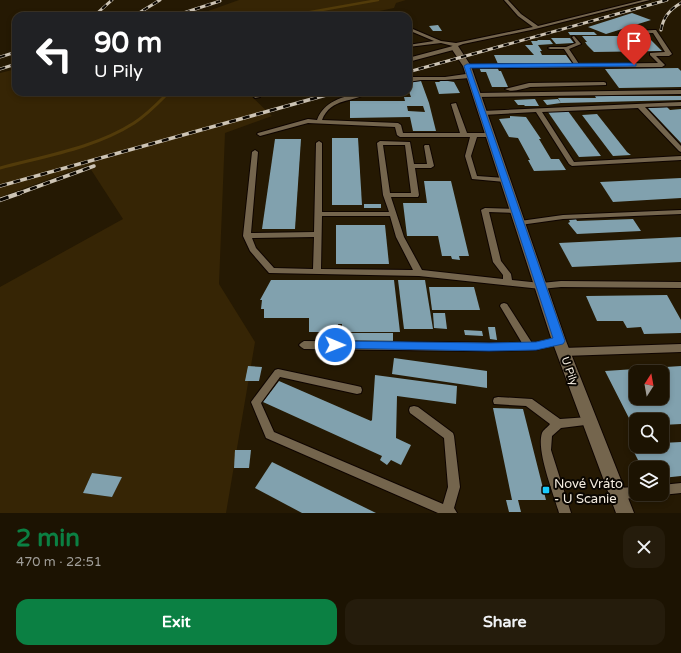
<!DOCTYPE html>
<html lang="en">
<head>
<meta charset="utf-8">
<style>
  :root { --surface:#1c1302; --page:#251c0c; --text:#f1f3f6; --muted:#a09e99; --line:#3a3224; --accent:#0b8043 }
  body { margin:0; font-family:"Varela Round",sans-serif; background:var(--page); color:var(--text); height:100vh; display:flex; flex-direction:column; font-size:15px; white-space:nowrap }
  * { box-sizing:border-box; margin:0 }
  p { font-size:13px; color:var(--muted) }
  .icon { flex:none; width:22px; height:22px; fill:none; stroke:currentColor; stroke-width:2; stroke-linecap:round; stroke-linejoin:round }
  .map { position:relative; height:513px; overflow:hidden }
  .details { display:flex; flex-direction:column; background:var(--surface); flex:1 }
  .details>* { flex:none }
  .banner { position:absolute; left:12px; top:12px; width:400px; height:84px; border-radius:12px; box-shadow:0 2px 6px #0003,0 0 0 1px var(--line); background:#202124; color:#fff; overflow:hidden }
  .needle { width:26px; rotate:11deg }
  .fabs { position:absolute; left:629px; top:365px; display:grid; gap:8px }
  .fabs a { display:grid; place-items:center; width:40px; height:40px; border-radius:8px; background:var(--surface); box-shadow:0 2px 6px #0003,0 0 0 1px var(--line); font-size:20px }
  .pin { position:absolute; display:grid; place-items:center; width:34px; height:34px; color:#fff; margin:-41px -17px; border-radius:50% 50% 50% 0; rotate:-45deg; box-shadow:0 0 4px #0007 }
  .pin .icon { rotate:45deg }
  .me { position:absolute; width:44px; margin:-22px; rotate:91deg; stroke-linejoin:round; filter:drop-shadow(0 0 3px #0008) }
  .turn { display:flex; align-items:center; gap:14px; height:84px; padding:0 16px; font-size:18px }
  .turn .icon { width:52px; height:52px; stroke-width:2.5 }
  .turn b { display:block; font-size:28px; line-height:34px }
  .round { display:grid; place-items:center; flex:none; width:42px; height:42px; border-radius:12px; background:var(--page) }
  .headline { display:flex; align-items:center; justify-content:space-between; height:68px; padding:0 16px }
  h1 { font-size:24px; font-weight:700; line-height:30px; color:var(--accent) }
  .button { display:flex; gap:8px; margin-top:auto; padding:8px 16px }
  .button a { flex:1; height:46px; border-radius:12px; background:var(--accent); color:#fff; font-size:16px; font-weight:700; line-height:46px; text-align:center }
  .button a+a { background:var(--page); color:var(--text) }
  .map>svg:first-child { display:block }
  .green { fill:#362505; fill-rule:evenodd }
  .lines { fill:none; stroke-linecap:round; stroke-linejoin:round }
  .stream-far1 { stroke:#523b0a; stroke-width:2.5 }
  .stream { stroke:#523b0a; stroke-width:3 }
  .building { fill:#81a1ae; fill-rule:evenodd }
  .service-casing { stroke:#0e0400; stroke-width:2 }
  .minor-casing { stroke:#0e0400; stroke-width:2 }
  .service { fill:#74654d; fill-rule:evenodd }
  .minor { fill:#74654d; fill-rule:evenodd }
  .rail-far2-casing { stroke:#cdc4b5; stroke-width:3 }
  .rail-far1-casing { stroke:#cdc4b5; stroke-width:3.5 }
  .rail-casing { stroke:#cdc4b5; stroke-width:4.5 }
  .rail-far2 { stroke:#0a0601; stroke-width:2; stroke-dasharray:5.5; stroke-linecap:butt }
  .rail-far1 { stroke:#0a0601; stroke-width:2.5; stroke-dasharray:7; stroke-linecap:butt }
  .rail { stroke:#0a0601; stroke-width:3; stroke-dasharray:9; stroke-linecap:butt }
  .route { fill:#1a73e8; stroke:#114b97 }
  .poi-dot { fill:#19cafc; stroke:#0a0601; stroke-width:1.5 }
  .labels { text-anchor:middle; stroke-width:4; stroke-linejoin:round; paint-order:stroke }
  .street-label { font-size:11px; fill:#f5ede0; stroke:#0a0601 }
  .near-poi-label { font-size:13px; fill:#f5ede0; stroke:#0a0601; text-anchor:start }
</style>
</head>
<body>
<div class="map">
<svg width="681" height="513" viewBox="0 0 681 513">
  <rect width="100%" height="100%" fill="#251903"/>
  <g class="green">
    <path d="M239 0H406L396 3 394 8 355 16H194Z"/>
    <path d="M16 69V92H247L272 116 225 133 219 284 255 342 226 513H0V287L123 219 88 165 0 197V73ZM92 473 122 477 112 497 83 493Z"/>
  </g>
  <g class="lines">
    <path class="stream-far1" d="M288 16 378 0"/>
    <path class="stream" d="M0 168C45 156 95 148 134 123 148 114 158 103 169 92"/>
  </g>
  <g class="building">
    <path d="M632 13 651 20 606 34 588 27Z"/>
    <path d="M438 25 442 31H433L429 26Z"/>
    <path d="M568 32H594L597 35H570Z"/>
    <path d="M582 36H647L662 51 594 52 587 45 585 42H587Z"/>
    <path d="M551 38H570L574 43 556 44Z"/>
    <path d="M537 40H550L553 44 538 45 542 51H540L542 55H566L572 63 498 64 494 55H534L525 45H533L531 41H538Z"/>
    <path d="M479 67H497L499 71H501L508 87H492L486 72H481Z"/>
    <path d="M678 68 681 71V87L619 88 605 69Z"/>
    <path d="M442 80 454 82 460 93 439 94 435 82H439Z"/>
    <path d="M421 81 429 103 436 131H413L410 117 350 118V101H405L404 97H411L408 89V82ZM407 106H423L425 112 408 111Z"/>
    <path d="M260 92H284L266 97Z"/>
    <path d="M595 96H681V100L561 103 547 105 543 100 558 99 561 103 558 98H596Z"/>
    <path d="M535 99 539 106H525L524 105H518L514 100Z"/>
    <path d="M667 107 670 110 681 109V143L648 108Z"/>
    <path d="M568 111 601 156 579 157 548 112Z"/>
    <path d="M597 114 627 152 631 155 613 156 582 115Z"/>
    <path d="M510 116 526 117 541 139H539L551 159H559L566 170 534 171 528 160H530L518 138 509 137 499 119 510 118Z"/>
    <path d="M332 138H358L362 205H332Z"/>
    <path d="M275 139H301L295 229H262Z"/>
    <path d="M681 178V198L613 202 600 182Z"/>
    <path d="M424 181H451L469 256H459L460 260 452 259 451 256H442L438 236H407L403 203H427Z"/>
    <rect x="364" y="204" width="17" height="4"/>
    <path d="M576 219 577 221 633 219 641 231 577 234 568 223 570 222 569 220Z"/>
    <path d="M336 225H385L389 264H336Z"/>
    <path d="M681 237V262L572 267 559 243Z"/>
    <path d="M271 280H394L400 332H342V324H338V332H309V318H264V309H261L262 300H260Z"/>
    <path d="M398 280H425L433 329H404Z"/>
    <path d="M429 287H474L480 310H432Z"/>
    <path d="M667 295 681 320V333L644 334 641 327 627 328 623 321H597L586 296Z"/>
    <path d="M433 313H445L447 329 434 328Z"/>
    <path d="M488 327H495L497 340 490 339Z"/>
    <path d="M464 330 482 331 483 336 465 335Z"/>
    <rect x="341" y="333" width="52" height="10"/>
    <path d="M394 358 487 371V388L392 374Z"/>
    <path d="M248 366 262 367 259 381H245Z"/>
    <path d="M681 366V424L662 425V420H636V427L634 428 605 371ZM636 372H662V398H636Z"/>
    <path d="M375 375 457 386 456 404 397 396 396 438 411 445 401 465 391 460 387 465 380 460 382 456 263 402 279 381 371 421 372 420Z"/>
    <path d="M493 408 523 409 546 500H518L521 512H509L506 500H512Z"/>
    <path d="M681 442V476L662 478V468H642L631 446H662V443Z"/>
    <path d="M235 450H251L249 468H234Z"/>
    <path d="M272 462 376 513H302L255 488Z"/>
    <path d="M92 473 122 477 112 497 83 493Z"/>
  </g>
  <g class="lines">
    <g class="service-casing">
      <g id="service">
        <path d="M504 0H508L521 14 538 26 643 0H650L531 30 463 44 458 46 457 49 408 62V58L453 46 441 43 408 47V45L434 41 408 30V27L441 41 456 43 533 27 518 16Z"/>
        <path d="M381 14 385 16H379V15Z"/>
        <path d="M654 30H656L672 54 669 56H656L665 65 662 67 467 68 464 66 467 64H574L564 49H550L548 48 550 47H566L576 43 572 37 574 36 581 44 569 49 579 64 658 63 650 55V53L665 52 653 33 621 34 619 33 621 32Z"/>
        <path d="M466 74 473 76 470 78 445 80H421L408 82V78L412 77H445Z"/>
        <path d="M604 82 606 83V85L530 87C522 89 512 93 505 89L529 83Z"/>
        <path d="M681 90V94L477 97 474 95 477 93Z"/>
        <path d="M250 92H256L260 97 255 98Z"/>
        <path d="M361 92H370C354 103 331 97 322 120L398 123 401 125 403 133H460L451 104 456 103 467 133H490L493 135 490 137H477L471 156 477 176 505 178 508 180 505 182 472 179 465 156 470 137H400L397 135 395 127 308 123 260 136 257 134 258 133 308 119 317 120C324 101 343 97 361 92Z"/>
        <path d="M681 102V106L645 107 681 146V152L679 151 638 108 542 112 574 162 681 156V160L572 166 569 164 536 112 483 115 480 113 483 111Z"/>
        <path d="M319 141 322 143V212H389L383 195 377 143 380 141 410 142 414 164H427L424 146 425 145H429L434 166 431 168H415L419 195 418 197H391L404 237 422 270 503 279V275L493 262 481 210 485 208 516 209H519L520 211 519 213 489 212 501 261 511 274 512 280 541 283 561 281 681 282V288L561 287 541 289 419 276 269 273 250 251 243 236 252 152 255 150 258 152 251 233 314 232 316 143ZM383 145H405L411 193H390ZM322 216H390L396 237 413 270 321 269ZM314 237 313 269 274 268 256 248 252 238Z"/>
        <path d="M681 210V214L563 219 520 225 516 223 520 221 563 215Z"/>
        <path d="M504 303 507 304 532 343 559 338 562 339 564 341 562 343 536 350 489 351 304 349 301 347 299 345 301 343 304 341 522 343 500 306 501 304Z"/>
        <path d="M681 344V352L563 356 560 355 558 352 560 349 563 348Z"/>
        <path d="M278 369 357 386 361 387 362 390 361 393 357 394 280 377 261 403 274 432 443 504 448 487 444 438 410 413 409 410 410 407 414 406 418 407 453 433 454 436 460 487 454 508 457 513H438L266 438 251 402 275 370Z"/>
        <path d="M498 397 532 399 560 419 589 417 593 418 594 421 593 424 561 428 552 436 551 450 571 513H559C554 494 536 451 542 433 543 430 548 427 550 424L526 406 494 404 493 401 494 398Z"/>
        <path d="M681 483V493L662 495 659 494H662V485Z"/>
        <path d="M636 487V494H641L640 496C633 499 620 500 613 497L611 493 613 489 617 488Z"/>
      </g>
    </g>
    <g class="minor-casing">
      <path id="minor" d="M452 46H458L471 66 566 341 634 513H616L552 341 463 66 451 48Z"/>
    </g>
    <use href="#service" class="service"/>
    <use href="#minor" class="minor"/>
    <g class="rail-far2-casing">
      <g id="rail-far2">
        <path d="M94 16 112 0"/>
        <path d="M134 16 160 0"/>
        <path d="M174 16 220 1"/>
        <path d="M661 30C663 17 670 9 681 3"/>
        <path d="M0 57 16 52"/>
        <path d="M0 69 16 64"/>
        <path d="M408 72 667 0"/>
      </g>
    </g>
    <g class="rail-far1-casing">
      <g id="rail-far1">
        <path d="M0 186 337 92"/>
        <path d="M17 194 94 166"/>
      </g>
    </g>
    <g class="rail-casing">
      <path id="rail" d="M0 200 20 193"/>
    </g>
    <use href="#rail-far2" class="rail-far2"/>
    <use href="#rail-far1" class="rail-far1"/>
    <use href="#rail" class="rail"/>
  </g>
  <path class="route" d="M634 63 636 64V66L470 68 565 341 563 344 536 350 489 351 331 348 330 345 331 342 335 341 489 343 536 342 553 338 464 66 467 64Z"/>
  <rect class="poi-dot" x="542" y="486" width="8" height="8" rx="2"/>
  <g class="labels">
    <g class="street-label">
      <text transform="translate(570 371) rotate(70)" y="4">U Pily</text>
    </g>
    <g class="near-poi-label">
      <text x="554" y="488">Nové Vráto<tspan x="554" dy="15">- U Scanie</tspan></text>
    </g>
  </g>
</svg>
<div class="fabs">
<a><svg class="needle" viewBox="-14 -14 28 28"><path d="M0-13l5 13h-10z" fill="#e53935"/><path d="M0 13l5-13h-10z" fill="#a09e99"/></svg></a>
<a><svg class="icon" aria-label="search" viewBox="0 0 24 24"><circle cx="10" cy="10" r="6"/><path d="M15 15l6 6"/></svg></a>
<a><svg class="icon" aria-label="layers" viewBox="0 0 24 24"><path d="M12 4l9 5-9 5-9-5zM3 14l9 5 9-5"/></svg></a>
</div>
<div class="pin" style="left:634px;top:65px;background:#d93025"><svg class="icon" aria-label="arrive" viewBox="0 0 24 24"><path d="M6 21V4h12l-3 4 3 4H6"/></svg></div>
<svg class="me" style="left:335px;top:345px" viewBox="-20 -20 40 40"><circle r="17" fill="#1a73e8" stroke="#fff" stroke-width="3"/><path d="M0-11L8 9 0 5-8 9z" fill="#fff"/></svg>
<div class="banner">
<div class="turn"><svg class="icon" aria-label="left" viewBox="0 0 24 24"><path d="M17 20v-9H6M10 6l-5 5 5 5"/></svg><div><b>90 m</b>U Pily</div></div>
</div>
</div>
<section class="details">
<div class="headline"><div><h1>2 min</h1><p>470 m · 22:51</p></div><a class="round"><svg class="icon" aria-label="close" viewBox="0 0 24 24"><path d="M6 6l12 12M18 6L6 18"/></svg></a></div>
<div class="button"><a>Exit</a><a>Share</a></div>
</section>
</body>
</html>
